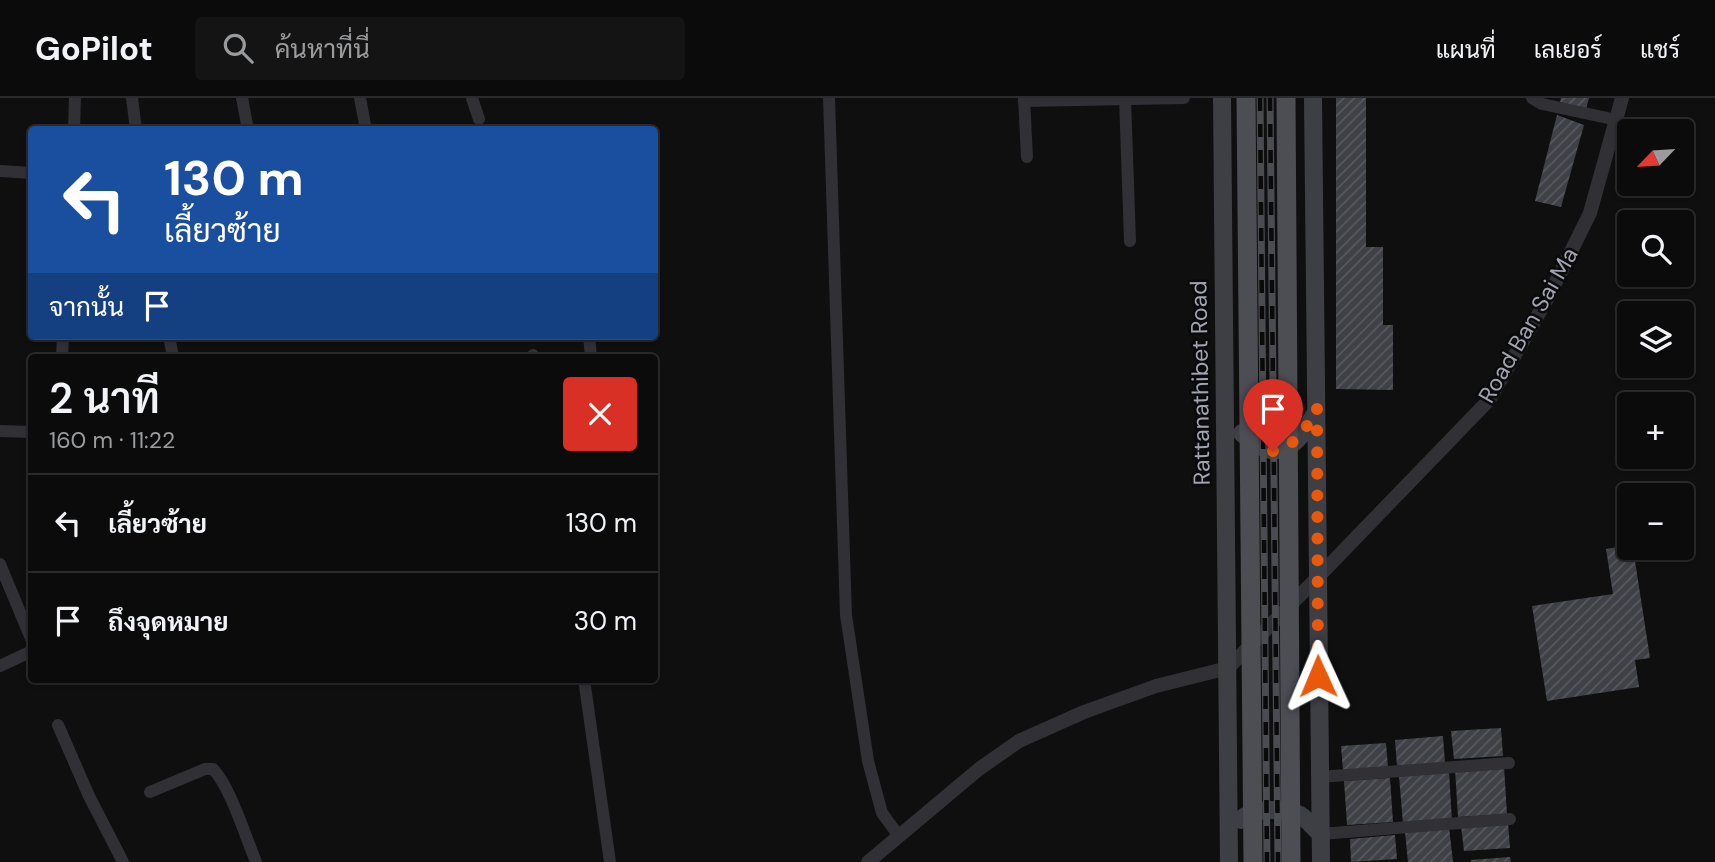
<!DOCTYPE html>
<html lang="th">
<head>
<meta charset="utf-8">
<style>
  :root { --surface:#0b0b0c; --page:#141415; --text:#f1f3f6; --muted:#9a9b9d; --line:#2b2b2d }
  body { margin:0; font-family:"DM Sans",Sarabun,sans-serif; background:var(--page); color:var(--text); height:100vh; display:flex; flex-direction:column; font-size:26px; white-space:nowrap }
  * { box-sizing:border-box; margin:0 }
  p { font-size:23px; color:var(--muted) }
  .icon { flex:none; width:38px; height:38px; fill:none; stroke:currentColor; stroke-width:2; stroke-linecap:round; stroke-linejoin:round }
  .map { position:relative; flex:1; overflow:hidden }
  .sheet { position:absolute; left:28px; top:256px; width:630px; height:329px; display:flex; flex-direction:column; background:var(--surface); border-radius:7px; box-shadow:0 2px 5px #0004,0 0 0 2px var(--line) }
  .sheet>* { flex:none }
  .guide { position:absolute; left:28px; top:28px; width:630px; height:214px; border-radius:7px; box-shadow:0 2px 5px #0004,0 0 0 2px var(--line); background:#1a4fa0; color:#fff; overflow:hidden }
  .needle { width:46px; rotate:245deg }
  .controls { position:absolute; left:1617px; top:21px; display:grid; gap:14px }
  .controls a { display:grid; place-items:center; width:77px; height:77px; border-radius:7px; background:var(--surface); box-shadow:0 2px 5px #0004,0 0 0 2px var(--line); font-size:35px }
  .pin { position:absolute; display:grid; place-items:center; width:60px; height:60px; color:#fff; margin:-72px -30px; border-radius:50% 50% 50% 0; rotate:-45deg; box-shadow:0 0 7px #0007 }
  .pin .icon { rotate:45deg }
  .me { position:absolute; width:77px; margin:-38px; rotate:359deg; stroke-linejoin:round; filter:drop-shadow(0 0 5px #0008) }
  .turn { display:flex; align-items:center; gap:24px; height:147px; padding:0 21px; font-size:32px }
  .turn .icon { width:91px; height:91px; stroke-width:2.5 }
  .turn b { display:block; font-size:49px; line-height:60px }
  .then { display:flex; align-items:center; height:66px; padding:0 21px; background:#0003; gap:14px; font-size:26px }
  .round { display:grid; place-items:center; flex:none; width:74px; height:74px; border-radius:7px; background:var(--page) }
  .summary { display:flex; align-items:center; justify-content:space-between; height:119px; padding:0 21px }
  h1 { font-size:42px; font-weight:600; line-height:52px }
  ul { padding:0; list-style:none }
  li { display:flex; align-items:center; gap:21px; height:98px; padding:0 21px; border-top:2px solid var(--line) }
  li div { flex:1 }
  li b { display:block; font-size:26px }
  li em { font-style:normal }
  header { display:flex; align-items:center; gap:42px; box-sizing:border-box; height:98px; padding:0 35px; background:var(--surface); border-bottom:2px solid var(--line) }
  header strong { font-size:33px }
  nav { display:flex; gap:38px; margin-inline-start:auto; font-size:24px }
  .search { width:490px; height:63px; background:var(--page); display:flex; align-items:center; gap:18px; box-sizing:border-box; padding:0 24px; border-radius:7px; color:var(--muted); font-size:26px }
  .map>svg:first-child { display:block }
  .building { fill:url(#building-hatch) }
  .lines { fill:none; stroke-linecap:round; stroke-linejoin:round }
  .minor { stroke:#303035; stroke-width:12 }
  .tertiary { stroke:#303035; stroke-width:14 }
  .secondary { stroke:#3e3f45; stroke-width:18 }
  .rail-casing { stroke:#4b4c52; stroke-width:7 }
  .rail { stroke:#0a0a0b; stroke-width:4.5; stroke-dasharray:13; stroke-linecap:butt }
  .primary-bridge { stroke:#4d4d54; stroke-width:19 }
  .route { stroke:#ea580c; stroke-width:12; stroke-dasharray:0 21.6 }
  .labels { text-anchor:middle; stroke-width:5; stroke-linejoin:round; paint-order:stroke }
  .street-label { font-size:23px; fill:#a1a3b0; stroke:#0a0a0b }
</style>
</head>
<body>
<header>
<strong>GoPilot</strong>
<div class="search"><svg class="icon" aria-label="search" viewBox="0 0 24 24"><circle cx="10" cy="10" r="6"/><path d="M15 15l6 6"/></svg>ค้นหาที่นี่</div>
<nav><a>แผนที่</a><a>เลเยอร์</a><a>แชร์</a></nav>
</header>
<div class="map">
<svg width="1715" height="764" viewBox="0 0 1715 764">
  <defs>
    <pattern id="building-hatch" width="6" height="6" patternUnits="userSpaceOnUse" patternTransform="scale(1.75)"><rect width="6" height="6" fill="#404146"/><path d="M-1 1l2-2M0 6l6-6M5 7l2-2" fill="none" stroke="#58595e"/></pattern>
  </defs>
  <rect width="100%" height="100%" fill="#0f0f10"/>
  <g class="building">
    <path d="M1336 0H1366V149H1383V227H1393V292L1336 291Z"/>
    <path d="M1561 0H1589L1586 11 1560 4Z"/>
    <path d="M1557 17 1584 27 1561 109 1535 103Z"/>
    <path d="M1629 447V450H1633L1650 560 1635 562 1639 589 1547 603 1532 508 1613 496 1606 451Z"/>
    <path d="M1501 630 1503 658 1454 661 1451 633Z"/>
    <path d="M1443 638 1445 665 1397 669 1395 642Z"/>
    <path d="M1386 645 1388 669 1343 672 1341 648Z"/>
    <path d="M1504 668 1507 716 1458 719 1455 671Z"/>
    <path d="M1449 674 1452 723 1403 726 1399 678Z"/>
    <path d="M1390 680 1393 724 1347 727 1344 683Z"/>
    <path d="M1508 725 1510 750 1464 753 1461 728Z"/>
    <path d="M1449 729 1453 764H1408L1405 734Z"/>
    <path d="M1395 737 1397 761 1351 764 1350 741Z"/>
    <path d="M1510 759 1511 764H1471V762Z"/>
  </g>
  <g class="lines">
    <g class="minor">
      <path d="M132 0 136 32"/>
      <path d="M242 0 248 32"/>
      <path d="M360 0 366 32"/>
      <path d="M472 0 479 21"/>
      <path d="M829 0 846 517 868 663 882 715 899 738"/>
      <path d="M1024 0 1027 59"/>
      <path d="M1125 0 1130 143"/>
      <path d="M1532 0 1542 6 1617 22"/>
      <path d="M1024 3 1184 0"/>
      <path d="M74 32 75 0"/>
      <path d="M0 73 32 75"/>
      <path d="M169 238 173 259"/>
      <path d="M589 238 591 259"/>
      <path d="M533 257 534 259"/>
      <path d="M62 259 63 238"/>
      <path d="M0 333 32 334"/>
      <path d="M0 466 32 543"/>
      <path d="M0 568 32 553"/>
      <path d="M584 581 610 764"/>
      <path d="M58 627 89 698 123 764"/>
      <path d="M1319 679 1509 665"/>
      <path d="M150 694 205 671H213C230 688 246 740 256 764"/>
      <path d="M1321 736 1510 721"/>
    </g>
    <path class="tertiary" d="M868 764 979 671 1019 643 1084 614 1156 588 1228 570 1317 480 1489 302 1550 196 1590 115 1622 0"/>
    <g class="secondary">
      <path d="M1222 0 1229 764"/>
      <path d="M1313 0 1321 764"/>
      <path d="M1242 335C1278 368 1296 350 1316 314"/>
      <path d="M1241 722C1252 709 1285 710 1300 717 1307 721 1315 731 1321 736"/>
    </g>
    <g class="rail-casing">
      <g id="rail">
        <path d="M1260 0 1267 764"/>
        <path d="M1270 0 1278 764"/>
      </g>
    </g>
    <use href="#rail" class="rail"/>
    <g class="primary-bridge">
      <path d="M1246 0 1253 764"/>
      <path d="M1286 0 1291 764"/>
    </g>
  </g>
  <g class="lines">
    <path class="route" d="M1273 353C1297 347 1306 331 1317 310L1318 578"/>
  </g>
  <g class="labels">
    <g class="street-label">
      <text transform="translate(1528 227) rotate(-60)" y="8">Road Ban Sai Ma</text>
      <text transform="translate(1200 285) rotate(-91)" y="8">Rattanathibet Road</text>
    </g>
  </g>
</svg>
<div class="controls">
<a><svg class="needle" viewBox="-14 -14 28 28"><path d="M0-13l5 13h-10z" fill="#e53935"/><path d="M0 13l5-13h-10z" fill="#9a9b9d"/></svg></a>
<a><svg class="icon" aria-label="search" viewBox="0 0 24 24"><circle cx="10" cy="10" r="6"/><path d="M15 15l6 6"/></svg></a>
<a><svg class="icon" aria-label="layers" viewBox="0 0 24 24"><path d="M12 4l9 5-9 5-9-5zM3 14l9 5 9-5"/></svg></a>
<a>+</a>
<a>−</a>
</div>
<div class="pin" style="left:1273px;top:353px;background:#d93025"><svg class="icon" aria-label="arrive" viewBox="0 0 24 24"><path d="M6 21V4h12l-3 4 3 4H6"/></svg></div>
<svg class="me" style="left:1318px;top:578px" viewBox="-20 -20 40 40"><path d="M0-17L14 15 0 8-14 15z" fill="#ea580c" stroke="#fff" stroke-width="4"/></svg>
<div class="guide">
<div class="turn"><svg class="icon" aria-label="left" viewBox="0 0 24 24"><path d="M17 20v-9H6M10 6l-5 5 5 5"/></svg><div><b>130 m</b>เลี้ยวซ้าย</div></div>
<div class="then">จากนั้น<svg class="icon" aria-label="arrive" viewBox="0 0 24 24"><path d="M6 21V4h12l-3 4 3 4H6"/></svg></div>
</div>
<section class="sheet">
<div class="summary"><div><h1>2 นาที</h1><p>160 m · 11:22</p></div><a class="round" style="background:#d93025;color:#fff"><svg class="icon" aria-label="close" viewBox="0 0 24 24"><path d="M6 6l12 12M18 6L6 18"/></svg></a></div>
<ul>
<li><svg class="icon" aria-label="left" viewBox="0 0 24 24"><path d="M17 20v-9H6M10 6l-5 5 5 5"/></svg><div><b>เลี้ยวซ้าย</b></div><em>130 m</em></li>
<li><svg class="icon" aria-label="arrive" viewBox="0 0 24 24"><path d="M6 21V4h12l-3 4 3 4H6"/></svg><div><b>ถึงจุดหมาย</b></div><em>30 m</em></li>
</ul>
</section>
</div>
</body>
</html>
